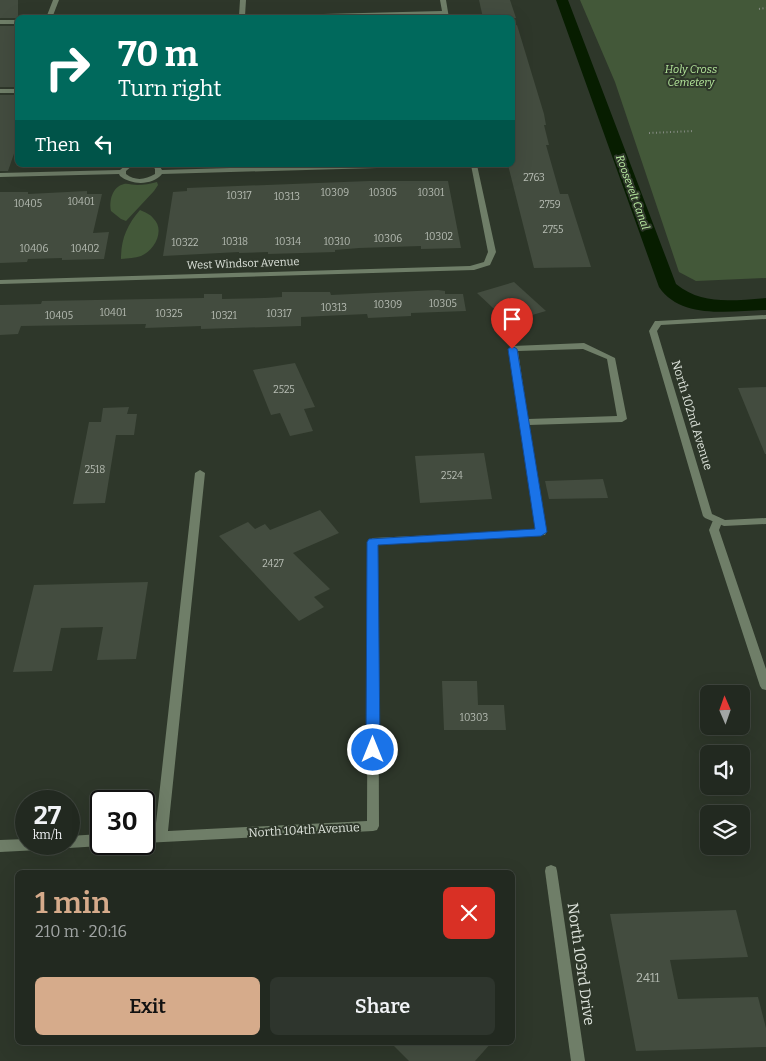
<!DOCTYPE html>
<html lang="en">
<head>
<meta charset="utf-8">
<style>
  :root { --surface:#222920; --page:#2e352d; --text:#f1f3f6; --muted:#a2a6a5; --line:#3f453e; --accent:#d6ab8b }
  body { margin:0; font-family:Bitter,serif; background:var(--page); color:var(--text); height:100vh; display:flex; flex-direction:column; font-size:19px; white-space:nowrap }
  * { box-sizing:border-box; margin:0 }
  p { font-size:16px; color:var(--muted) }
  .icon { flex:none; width:28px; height:28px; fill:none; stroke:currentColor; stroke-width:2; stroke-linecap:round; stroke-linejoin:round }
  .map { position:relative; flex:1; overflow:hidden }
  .side { position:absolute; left:15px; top:870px; width:500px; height:175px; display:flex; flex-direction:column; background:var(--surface); border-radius:8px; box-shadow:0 5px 20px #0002,0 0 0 1px var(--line) }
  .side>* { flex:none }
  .banner { position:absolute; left:15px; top:15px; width:500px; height:152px; border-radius:8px; box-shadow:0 5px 20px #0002,0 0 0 1px var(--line); background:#00695c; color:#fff; overflow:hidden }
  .needle { width:32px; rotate:358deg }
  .fabs { position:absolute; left:700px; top:685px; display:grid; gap:10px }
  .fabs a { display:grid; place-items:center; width:50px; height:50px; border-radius:8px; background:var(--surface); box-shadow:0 5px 20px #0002,0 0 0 1px var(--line); font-size:25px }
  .speed { position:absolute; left:15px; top:790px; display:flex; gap:10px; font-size:25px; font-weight:700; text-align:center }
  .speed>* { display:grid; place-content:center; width:65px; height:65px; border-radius:50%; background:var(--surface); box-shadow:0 5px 20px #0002,0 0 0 1px var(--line); line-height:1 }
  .speed small { font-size:12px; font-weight:400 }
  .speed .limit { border:2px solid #111; border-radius:8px; background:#fff; color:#111 }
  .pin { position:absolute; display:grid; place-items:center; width:42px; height:42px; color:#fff; margin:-51px -21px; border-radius:50% 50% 50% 0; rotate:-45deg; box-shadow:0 0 5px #0007 }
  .pin .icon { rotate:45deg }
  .me { position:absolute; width:55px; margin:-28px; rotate:0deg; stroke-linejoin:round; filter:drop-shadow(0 0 4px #0008) }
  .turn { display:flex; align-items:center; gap:18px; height:105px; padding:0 20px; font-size:22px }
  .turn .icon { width:65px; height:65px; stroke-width:2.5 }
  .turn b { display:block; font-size:35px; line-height:42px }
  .then { display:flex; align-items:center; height:48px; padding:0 20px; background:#0003; gap:10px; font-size:19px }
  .round { display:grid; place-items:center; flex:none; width:52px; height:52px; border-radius:8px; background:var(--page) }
  .summary { display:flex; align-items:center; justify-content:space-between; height:85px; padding:0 20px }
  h1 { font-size:30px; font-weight:600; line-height:38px; color:var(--accent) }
  .action { display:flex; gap:10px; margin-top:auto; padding:10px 20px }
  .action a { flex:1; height:58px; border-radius:8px; background:var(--accent); color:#111; font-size:20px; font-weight:600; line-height:58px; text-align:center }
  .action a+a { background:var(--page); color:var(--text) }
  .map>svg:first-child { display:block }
  .green { fill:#435839 }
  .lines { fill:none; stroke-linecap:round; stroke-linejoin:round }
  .canal { fill:#071d00; fill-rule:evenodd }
  .building { fill:#434c3f }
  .path { stroke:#838a80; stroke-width:2; stroke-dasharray:1 2.5; stroke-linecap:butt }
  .lane { fill:#6f7e68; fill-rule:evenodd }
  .street { fill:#6f7e68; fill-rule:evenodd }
  .route { fill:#1a73e8; stroke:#114b97 }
  .labels { text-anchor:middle; stroke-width:4; stroke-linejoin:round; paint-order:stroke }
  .number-label { font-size:10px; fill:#b6bcb3 }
  .far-park-label { font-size:11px; font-style:italic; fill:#b3e59a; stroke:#2e372a }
  .far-water-label { font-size:11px; font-style:italic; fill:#bff3a7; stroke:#2e372a }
  .far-street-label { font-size:11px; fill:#dce2da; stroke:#2e372a }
  .street-label { font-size:12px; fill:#dce2da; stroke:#2e372a }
  .near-number-label { font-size:12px; fill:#b6bcb3 }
  .near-street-label { font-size:15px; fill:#dce2da; stroke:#2e372a }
</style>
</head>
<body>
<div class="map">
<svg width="766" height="1061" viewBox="0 0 766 1061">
  <rect width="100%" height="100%" fill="#2e372a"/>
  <g class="green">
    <path d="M580 0H766V278L696 281 679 272 615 82Z"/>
    <path d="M157 182 158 185 154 191 126 221 121 219 111 211C109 201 112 187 124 184 127 183 133 185 137 185 144 185 150 184 157 182Z"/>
    <path d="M140 210C144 212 150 214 153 218 166 230 154 251 141 256 135 258 128 258 121 259 121 239 127 225 140 210Z"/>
  </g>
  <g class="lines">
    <path class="canal" d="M556 0H568L676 284C703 306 734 300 766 298V310C732 311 681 320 659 287Z"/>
  </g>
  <g class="building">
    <rect x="0" y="0" width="18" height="18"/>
    <path d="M479 0H510L516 18H483Z"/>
    <path d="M517 25 544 114 546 125H544L549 145H546L560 194H568L591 267 534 268 508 165H512V26Z"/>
    <rect x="0" y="26" width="18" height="61"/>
    <path d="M0 95H18V142L8 171H0Z"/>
    <path d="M369 181H448L461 248 421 249V246L359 248 335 250V252L268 254V252L239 253V252L163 256 173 192 187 191V188Z"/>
    <path d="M87 191V194H102L93 233 109 232 104 259 62 260V258L28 259 27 262 0 263V192H28V194Z"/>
    <path d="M514 282 546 311 508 322 477 293Z"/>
    <path d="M438 290 445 291V294H463L466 311 411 313V316L368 318 367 314 301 317V326L201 329V326L145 328 146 324 21 326 18 334 0 335V305L41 304 42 301 204 298V294H222V299L265 298 282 297V292H330L331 295Z"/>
    <path d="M295 363 315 407 304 409 313 431 290 436 280 413 271 415 253 370Z"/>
    <path d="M766 387V454H765L738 388Z"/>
    <path d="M129 407 127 414H137L134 435H116L105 503 73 504 89 422H101L103 408Z"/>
    <path d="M484 453 492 499 420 503 415 456Z"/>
    <path d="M603 479 608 498 549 499 545 481Z"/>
    <path d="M320 510 339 533 293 553 330 589 314 597 324 607 299 621 219 536 248 522 255 529 265 524 270 530Z"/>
    <path d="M148 582 136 659 97 660 103 627 61 628 52 671 13 672 34 585Z"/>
    <path d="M442 681H477L478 705H504L506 730H444Z"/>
    <path d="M736 910 748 957 670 960 678 999 758 997 766 1028V1047L636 1051 610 914Z"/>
    <path d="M390 1042H492L475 1061H409Z"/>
  </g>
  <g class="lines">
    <g class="path">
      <path d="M759 9 766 8"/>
      <path d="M649 133 694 131"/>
    </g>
    <g class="lane">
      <path d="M584 343 615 358 627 419 622 422 529 425 546 533 545 535 369 545 368 542 373 538 536 530 509 349 513 346ZM583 349 607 359 617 416 528 419 518 351Z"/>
      <path d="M718 517 723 520 719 530 766 669V690L762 689 760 686 709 530 714 518Z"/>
    </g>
    <g class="street">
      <path d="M53 0H59L52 18H46Z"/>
      <path d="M240 0H246L245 16 442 11 440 0H446L449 18H443V15L218 18 239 16Z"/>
      <rect x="0" y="20" width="18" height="4"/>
      <rect x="0" y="89" width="18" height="4"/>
      <path d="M126 165H133L126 171V174C135 181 145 180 155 174V169L152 165H159L162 170 337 165H415L412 167 162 174C152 186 131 185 120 176L119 174 0 177V173L120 170Z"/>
      <path d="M471 165H477L496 252 490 265 474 270 0 284V280L470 266 484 262 488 252Z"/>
      <path d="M766 315V319L661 325 657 331 712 514 725 520 766 518V524L724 526 705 518 703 516 649 331 655 321H658Z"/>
      <path d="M200 470 205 473 168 831 367 821 368 542 373 538 378 542 379 826 377 830 373 831 144 843V833L155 832 195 473Z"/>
      <path d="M101 834V844H106L101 846 69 848 63 844H69V836Z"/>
      <path d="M26 839V844H45L43 848 39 850 0 852V840Z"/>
      <path d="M551 865 556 867 557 871 585 1061H571L545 871 546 867Z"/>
    </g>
  </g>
  <path class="route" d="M512 346 517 349 547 532 541 536 378 545 380 750 378 754 373 756 368 754 366 750 367 542 369 539 535 529 508 349Z"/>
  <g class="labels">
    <g class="number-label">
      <text x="534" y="181">2763</text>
      <text x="335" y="196">10309</text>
      <text x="383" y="196">10305</text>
      <text x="431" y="196">10301</text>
      <text x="239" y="199">10317</text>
      <text x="287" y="200">10313</text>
      <text x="81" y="205">10401</text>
      <text x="28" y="207">10405</text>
      <text x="550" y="208">2759</text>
      <text x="553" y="233">2755</text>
      <text x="439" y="240">10302</text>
      <text x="388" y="242">10306</text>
      <text x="235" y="245">10318</text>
      <text x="288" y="245">10314</text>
      <text x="337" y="245">10310</text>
      <text x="185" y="246">10322</text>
      <text x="34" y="252">10406</text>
      <text x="85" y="252">10402</text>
      <text x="443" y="307">10305</text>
      <text x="388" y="308">10309</text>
      <text x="334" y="311">10313</text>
      <text x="113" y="316">10401</text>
      <text x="169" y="317">10325</text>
      <text x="279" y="317">10317</text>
      <text x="59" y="319">10405</text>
      <text x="224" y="319">10321</text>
      <text x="284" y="393">2525</text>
      <text x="95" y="473">2518</text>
      <text x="452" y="479">2524</text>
      <text x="273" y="567">2427</text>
      <text x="474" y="721">10303</text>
    </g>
    <g class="far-park-label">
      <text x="691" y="73">Holy Cross<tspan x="691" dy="13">Cemetery</tspan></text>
    </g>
    <g class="far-water-label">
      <text transform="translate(633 192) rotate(70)" y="4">Roosevelt Canal</text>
    </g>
    <g class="far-street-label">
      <text transform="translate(243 263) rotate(-2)" y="4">West Windsor Avenue</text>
    </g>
    <g class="street-label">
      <text transform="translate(692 415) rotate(73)" y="4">North 102nd Avenue</text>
      <text transform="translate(304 830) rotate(-3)" y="4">North 104th Avenue</text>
    </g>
    <g class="near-number-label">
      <text x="648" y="982">2411</text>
    </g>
    <g class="near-street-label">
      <text transform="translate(581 964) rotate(82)" y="5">North 103rd Drive</text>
    </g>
  </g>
</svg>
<div class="fabs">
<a><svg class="needle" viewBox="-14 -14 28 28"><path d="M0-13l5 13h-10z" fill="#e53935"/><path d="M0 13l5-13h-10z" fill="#a2a6a5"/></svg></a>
<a><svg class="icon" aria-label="sound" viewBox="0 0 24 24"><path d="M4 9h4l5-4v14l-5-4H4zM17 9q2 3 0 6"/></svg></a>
<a><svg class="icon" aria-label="layers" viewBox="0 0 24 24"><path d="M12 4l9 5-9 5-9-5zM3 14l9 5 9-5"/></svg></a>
</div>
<div class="speed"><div>27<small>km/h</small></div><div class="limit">30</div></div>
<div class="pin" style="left:512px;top:349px;background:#d93025"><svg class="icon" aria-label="arrive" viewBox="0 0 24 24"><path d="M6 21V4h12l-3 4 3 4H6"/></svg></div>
<svg class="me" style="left:373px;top:750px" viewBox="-20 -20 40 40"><circle r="17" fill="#1a73e8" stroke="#fff" stroke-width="3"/><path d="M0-11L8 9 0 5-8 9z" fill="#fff"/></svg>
<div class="banner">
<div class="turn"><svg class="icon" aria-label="right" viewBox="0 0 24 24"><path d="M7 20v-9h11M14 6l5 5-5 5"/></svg><div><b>70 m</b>Turn right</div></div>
<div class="then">Then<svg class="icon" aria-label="left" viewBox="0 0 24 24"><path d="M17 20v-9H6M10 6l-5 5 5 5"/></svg></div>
</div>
<section class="side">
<div class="summary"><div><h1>1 min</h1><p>210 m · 20:16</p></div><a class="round" style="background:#d93025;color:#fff"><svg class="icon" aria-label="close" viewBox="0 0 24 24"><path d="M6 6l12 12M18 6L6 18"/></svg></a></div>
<div class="action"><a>Exit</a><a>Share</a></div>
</section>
</div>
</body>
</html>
